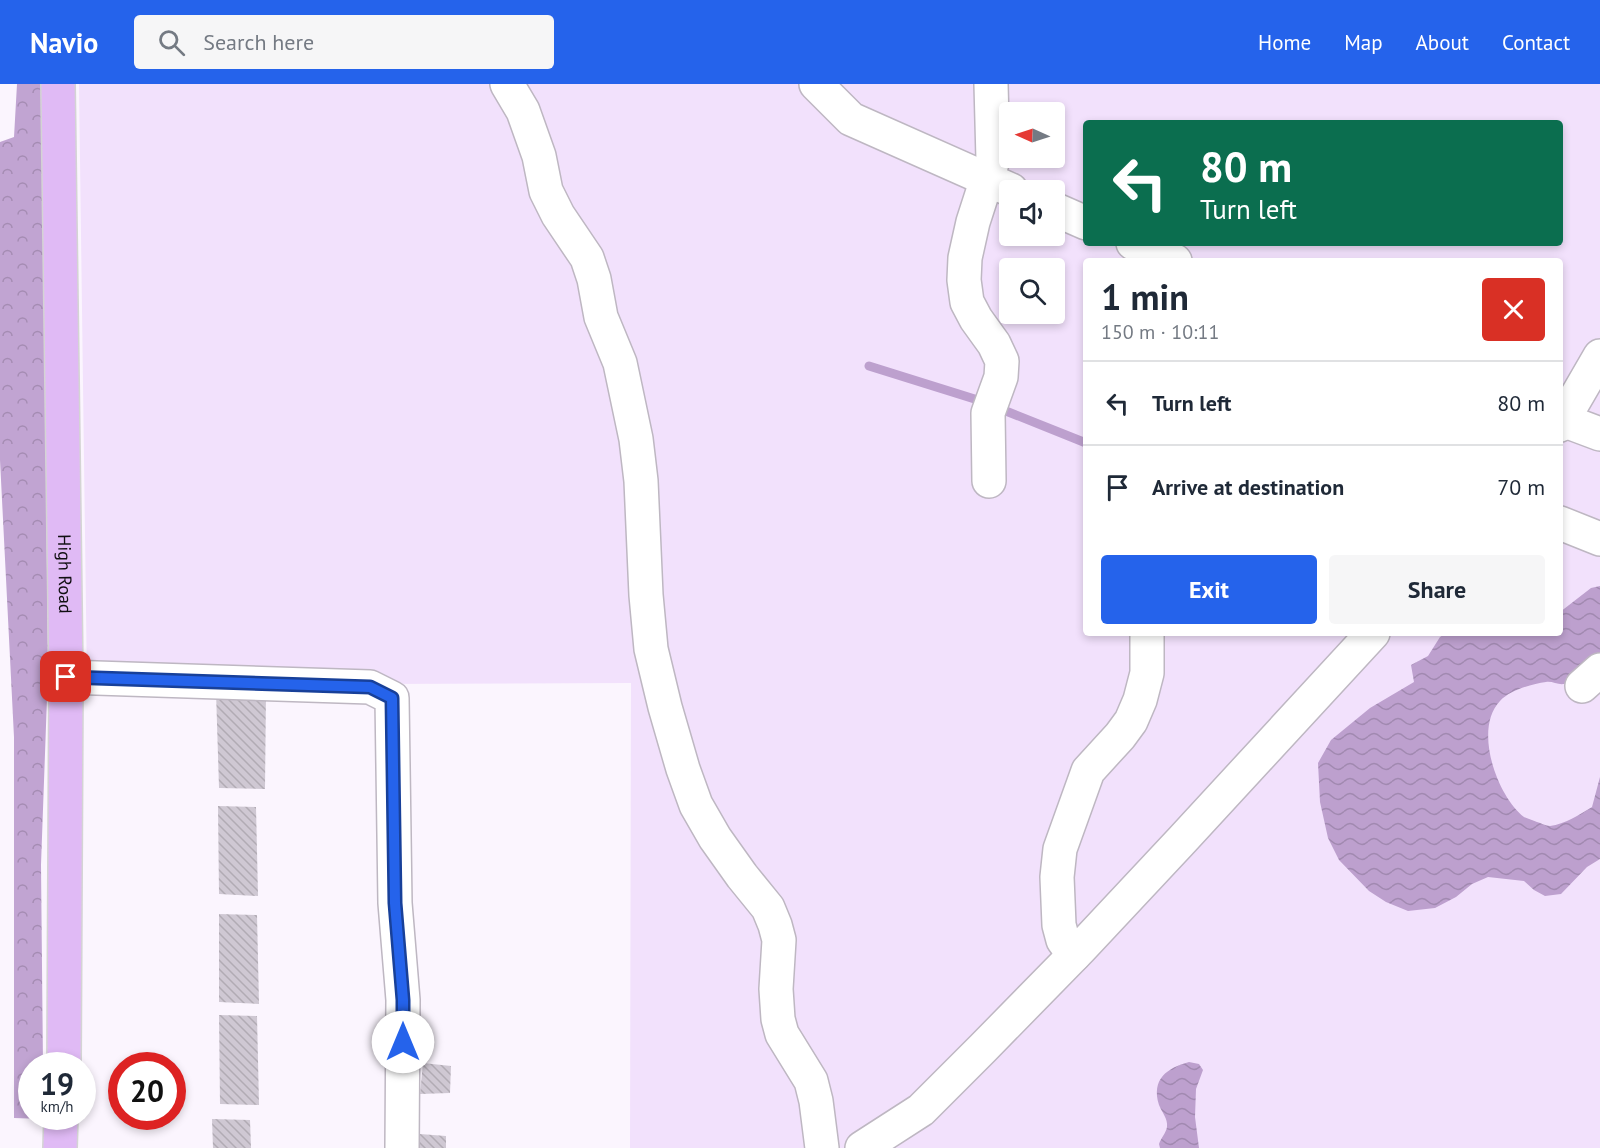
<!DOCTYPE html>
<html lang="en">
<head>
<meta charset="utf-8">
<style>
  :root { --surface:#fff; --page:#f6f6f7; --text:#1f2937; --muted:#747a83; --line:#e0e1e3; --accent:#2563eb }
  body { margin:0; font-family:"PT Sans",sans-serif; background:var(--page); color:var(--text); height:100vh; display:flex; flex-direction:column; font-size:22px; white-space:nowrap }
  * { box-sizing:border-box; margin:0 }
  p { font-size:20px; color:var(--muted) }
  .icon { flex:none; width:33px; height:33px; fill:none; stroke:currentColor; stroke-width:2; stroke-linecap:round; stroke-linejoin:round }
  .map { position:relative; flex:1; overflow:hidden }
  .sheet { position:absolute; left:1083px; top:174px; width:480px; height:378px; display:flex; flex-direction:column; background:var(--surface); border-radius:6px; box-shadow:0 3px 9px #0003 }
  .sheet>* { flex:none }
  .guide { position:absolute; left:1083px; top:36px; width:480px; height:126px; border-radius:6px; box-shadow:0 3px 9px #0003; background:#0b6e4f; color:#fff; overflow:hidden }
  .needle { width:39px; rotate:273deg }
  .fabs { position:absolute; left:999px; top:18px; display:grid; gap:12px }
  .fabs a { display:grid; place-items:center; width:66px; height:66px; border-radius:6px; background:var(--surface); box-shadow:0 3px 9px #0003; font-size:30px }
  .speed { position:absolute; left:18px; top:968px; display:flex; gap:12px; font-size:30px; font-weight:700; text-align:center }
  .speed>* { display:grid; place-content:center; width:78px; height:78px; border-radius:50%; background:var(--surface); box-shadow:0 3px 9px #0003; line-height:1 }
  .speed small { font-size:15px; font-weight:400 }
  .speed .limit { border:9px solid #d22; background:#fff; color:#111 }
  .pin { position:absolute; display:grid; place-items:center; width:51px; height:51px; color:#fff; margin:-26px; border-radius:12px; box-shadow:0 3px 9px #0006 }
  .me { position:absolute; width:66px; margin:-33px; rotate:0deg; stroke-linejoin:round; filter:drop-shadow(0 0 4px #0008) }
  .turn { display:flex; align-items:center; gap:21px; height:126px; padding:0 18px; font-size:27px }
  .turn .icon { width:78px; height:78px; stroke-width:2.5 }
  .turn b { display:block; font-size:42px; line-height:51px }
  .round { display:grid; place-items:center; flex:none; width:63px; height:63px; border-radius:6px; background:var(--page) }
  .summary { display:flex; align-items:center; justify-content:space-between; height:102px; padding:0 18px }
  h1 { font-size:36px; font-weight:800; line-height:45px }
  .button { display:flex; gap:12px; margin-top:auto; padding:12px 18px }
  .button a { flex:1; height:69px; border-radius:6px; background:var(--accent); color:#fff; font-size:24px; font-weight:800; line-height:69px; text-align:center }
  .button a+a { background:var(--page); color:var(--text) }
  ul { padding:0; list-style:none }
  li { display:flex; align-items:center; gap:18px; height:84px; padding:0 18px; border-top:2px solid var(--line) }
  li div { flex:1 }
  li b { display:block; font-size:22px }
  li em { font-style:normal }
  header { display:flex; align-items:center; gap:36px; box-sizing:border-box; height:84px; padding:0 30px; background:var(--accent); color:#fff }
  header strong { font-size:28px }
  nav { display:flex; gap:33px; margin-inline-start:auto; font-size:21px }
  .search { width:420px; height:54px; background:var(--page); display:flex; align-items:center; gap:15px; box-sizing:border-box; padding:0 21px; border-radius:6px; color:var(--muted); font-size:22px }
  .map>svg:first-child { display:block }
  .green { fill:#f2e1fc; fill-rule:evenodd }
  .forest { fill:url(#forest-crowns) }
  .water { fill:url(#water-waves) }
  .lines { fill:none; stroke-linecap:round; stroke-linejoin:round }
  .stream { stroke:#bda0ce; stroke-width:9 }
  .building { fill:url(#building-back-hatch) }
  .minor-casing { stroke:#beb7c2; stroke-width:36 }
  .highway-casing { stroke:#d4d4d4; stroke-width:36 }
  .minor { stroke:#fff; stroke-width:33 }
  .highway { stroke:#e0baf5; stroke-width:33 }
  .route-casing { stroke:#184099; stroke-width:15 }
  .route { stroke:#2563eb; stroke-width:10 }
  .labels { text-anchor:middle; stroke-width:4.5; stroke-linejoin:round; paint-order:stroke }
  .street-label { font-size:18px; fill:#110f12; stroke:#fbf5fe }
</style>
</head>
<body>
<header>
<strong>Navio</strong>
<div class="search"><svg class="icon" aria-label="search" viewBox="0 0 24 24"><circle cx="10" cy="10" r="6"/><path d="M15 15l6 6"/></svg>Search here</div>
<nav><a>Home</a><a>Map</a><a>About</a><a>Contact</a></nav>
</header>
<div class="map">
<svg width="1600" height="1064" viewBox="0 0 1600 1064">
  <defs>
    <pattern id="forest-crowns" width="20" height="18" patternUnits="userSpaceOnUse" patternTransform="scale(1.5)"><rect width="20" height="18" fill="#c1a4d2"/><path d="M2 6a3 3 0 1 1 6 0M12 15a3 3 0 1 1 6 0" fill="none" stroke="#a58cb3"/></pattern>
    <pattern id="water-waves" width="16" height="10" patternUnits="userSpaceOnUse" patternTransform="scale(1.5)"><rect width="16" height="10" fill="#bda0ce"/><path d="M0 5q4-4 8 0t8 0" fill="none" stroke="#a189b0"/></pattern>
    <pattern id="building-back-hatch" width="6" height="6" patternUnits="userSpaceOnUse" patternTransform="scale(1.5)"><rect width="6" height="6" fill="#cfc8d3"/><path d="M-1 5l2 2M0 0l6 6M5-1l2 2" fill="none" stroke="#b1abb4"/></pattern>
  </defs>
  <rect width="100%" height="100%" fill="#fbf5fe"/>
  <path class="green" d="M79 0H1600V1064H630L631 599 87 601ZM1010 28H1054V74H1010ZM1086 39H1560V159H1086ZM1010 106H1054V152H1010ZM1086 177H1560V549H1086ZM1010 184H1054V230H1010Z"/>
  <path class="forest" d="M17 0H42L48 586 41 781 43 981H32V1032H43V1035L14 1034V653L0 376V58L14 53Z"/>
  <g class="water">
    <path d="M1600 502V580C1590 587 1577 598 1564 600 1558 601 1552 597 1546 598 1532 600 1510 606 1500 617 1473 645 1497 712 1524 733 1528 735 1533 736 1537 738 1541 739 1546 742 1550 742 1565 740 1579 731 1592 723L1600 693V775L1587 783 1561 810 1545 812 1534 806 1524 797 1488 793 1472 800 1456 813 1435 824 1408 827 1386 818 1369 807 1339 776 1328 754 1320 718 1318 679 1331 656 1370 624 1414 598 1411 581 1428 572 1440 553 1446 549H1560V528L1591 504Z"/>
    <path d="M1189 978 1199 980 1203 986 1196 1005 1195 1033 1199 1064H1160L1159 1060C1161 1054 1166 1049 1167 1043 1168 1034 1162 1029 1159 1021 1151 995 1167 984 1189 978Z"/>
  </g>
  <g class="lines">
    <path class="stream" d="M869 282 981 317 1086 359"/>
  </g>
  <g class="building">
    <path d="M266 606 265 705 219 704 216 608Z"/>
    <path d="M218 722 256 723 258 812 219 810Z"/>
    <path d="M219 830 257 831 259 920 219 918Z"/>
    <path d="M219 931 257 932 259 1021 220 1020Z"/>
    <path d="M423 979 451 982 450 1009 420 1010Z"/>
    <path d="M212 1035 250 1036 251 1064H213Z"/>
    <path d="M420 1050 446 1052V1064H418Z"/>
  </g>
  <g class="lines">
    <g class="minor-casing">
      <g id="minor">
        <path d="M507 0 523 27 539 72 546 107 558 131 587 174 594 195 601 233 620 279 636 355 641 397 646 511 651 565 665 623 683 685 696 721 715 754 742 792 768 824 775 841 779 856 776 905 778 935 782 950 811 997 816 1017 822 1064"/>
        <path d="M816 0 851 35 1011 106"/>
        <path d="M1054 125 1086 139"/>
        <path d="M1133 159 1175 177"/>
        <path d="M1560 335 1600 350"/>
        <path d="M1560 341 1600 272"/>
        <path d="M989 397 988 329 1001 293 1002 277 994 260 976 235 967 218 964 196 965 174 973 138 993 76 991 0"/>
        <path d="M1560 439 1600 455"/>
        <path d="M66 593 370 603 392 614 395 819 403 916 402 1064"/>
        <path d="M1582 602 1600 586"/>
        <path d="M1074 871 1063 856 1059 841 1057 793 1060 765 1088 687 1120 652 1131 637 1140 616 1147 589V549"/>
        <path d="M862 1064 921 1026 983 964 1080 865 1183 755 1373 549"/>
      </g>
    </g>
    <g class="highway-casing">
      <g id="highway">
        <path id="s1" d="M58 0 66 593 64 981"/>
        <path d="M60 1064 61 1032"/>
      </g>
    </g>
    <use href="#minor" class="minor"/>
    <use href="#highway" class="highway"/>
  </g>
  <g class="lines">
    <g class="route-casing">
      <path id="route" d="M66 593 370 603 392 614 395 819 403 916V958"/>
    </g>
    <use href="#route" class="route"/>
  </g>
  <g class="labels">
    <g class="street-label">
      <text dy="6" stroke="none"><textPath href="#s1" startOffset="490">High Road</textPath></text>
    </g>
  </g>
</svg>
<div class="fabs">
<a><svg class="needle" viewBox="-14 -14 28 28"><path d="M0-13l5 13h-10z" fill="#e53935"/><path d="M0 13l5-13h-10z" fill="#747a83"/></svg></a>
<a><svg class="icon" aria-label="sound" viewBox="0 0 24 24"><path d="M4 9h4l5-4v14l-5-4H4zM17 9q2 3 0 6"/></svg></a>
<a><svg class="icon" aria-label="search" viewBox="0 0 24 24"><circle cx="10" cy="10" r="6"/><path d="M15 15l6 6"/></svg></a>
</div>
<div class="speed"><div>19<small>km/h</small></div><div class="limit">20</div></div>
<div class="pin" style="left:66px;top:593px;background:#d93025"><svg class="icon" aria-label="arrive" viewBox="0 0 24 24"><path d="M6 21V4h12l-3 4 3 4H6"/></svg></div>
<svg class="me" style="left:403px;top:958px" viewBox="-20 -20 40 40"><circle r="19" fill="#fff"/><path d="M0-13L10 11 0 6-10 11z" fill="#2563eb"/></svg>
<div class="guide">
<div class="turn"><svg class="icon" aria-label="left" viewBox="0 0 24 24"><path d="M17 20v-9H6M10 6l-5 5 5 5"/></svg><div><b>80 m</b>Turn left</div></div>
</div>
<section class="sheet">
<div class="summary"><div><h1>1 min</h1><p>150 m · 10:11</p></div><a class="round" style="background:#d93025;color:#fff"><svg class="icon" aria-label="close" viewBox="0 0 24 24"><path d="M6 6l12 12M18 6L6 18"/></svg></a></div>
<ul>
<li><svg class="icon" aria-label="left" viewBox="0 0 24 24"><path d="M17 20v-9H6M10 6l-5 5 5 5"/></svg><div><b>Turn left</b></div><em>80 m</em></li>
<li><svg class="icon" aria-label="arrive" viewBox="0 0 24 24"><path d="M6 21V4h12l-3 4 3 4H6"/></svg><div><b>Arrive at destination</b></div><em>70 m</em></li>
</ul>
<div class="button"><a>Exit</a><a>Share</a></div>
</section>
</div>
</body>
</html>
